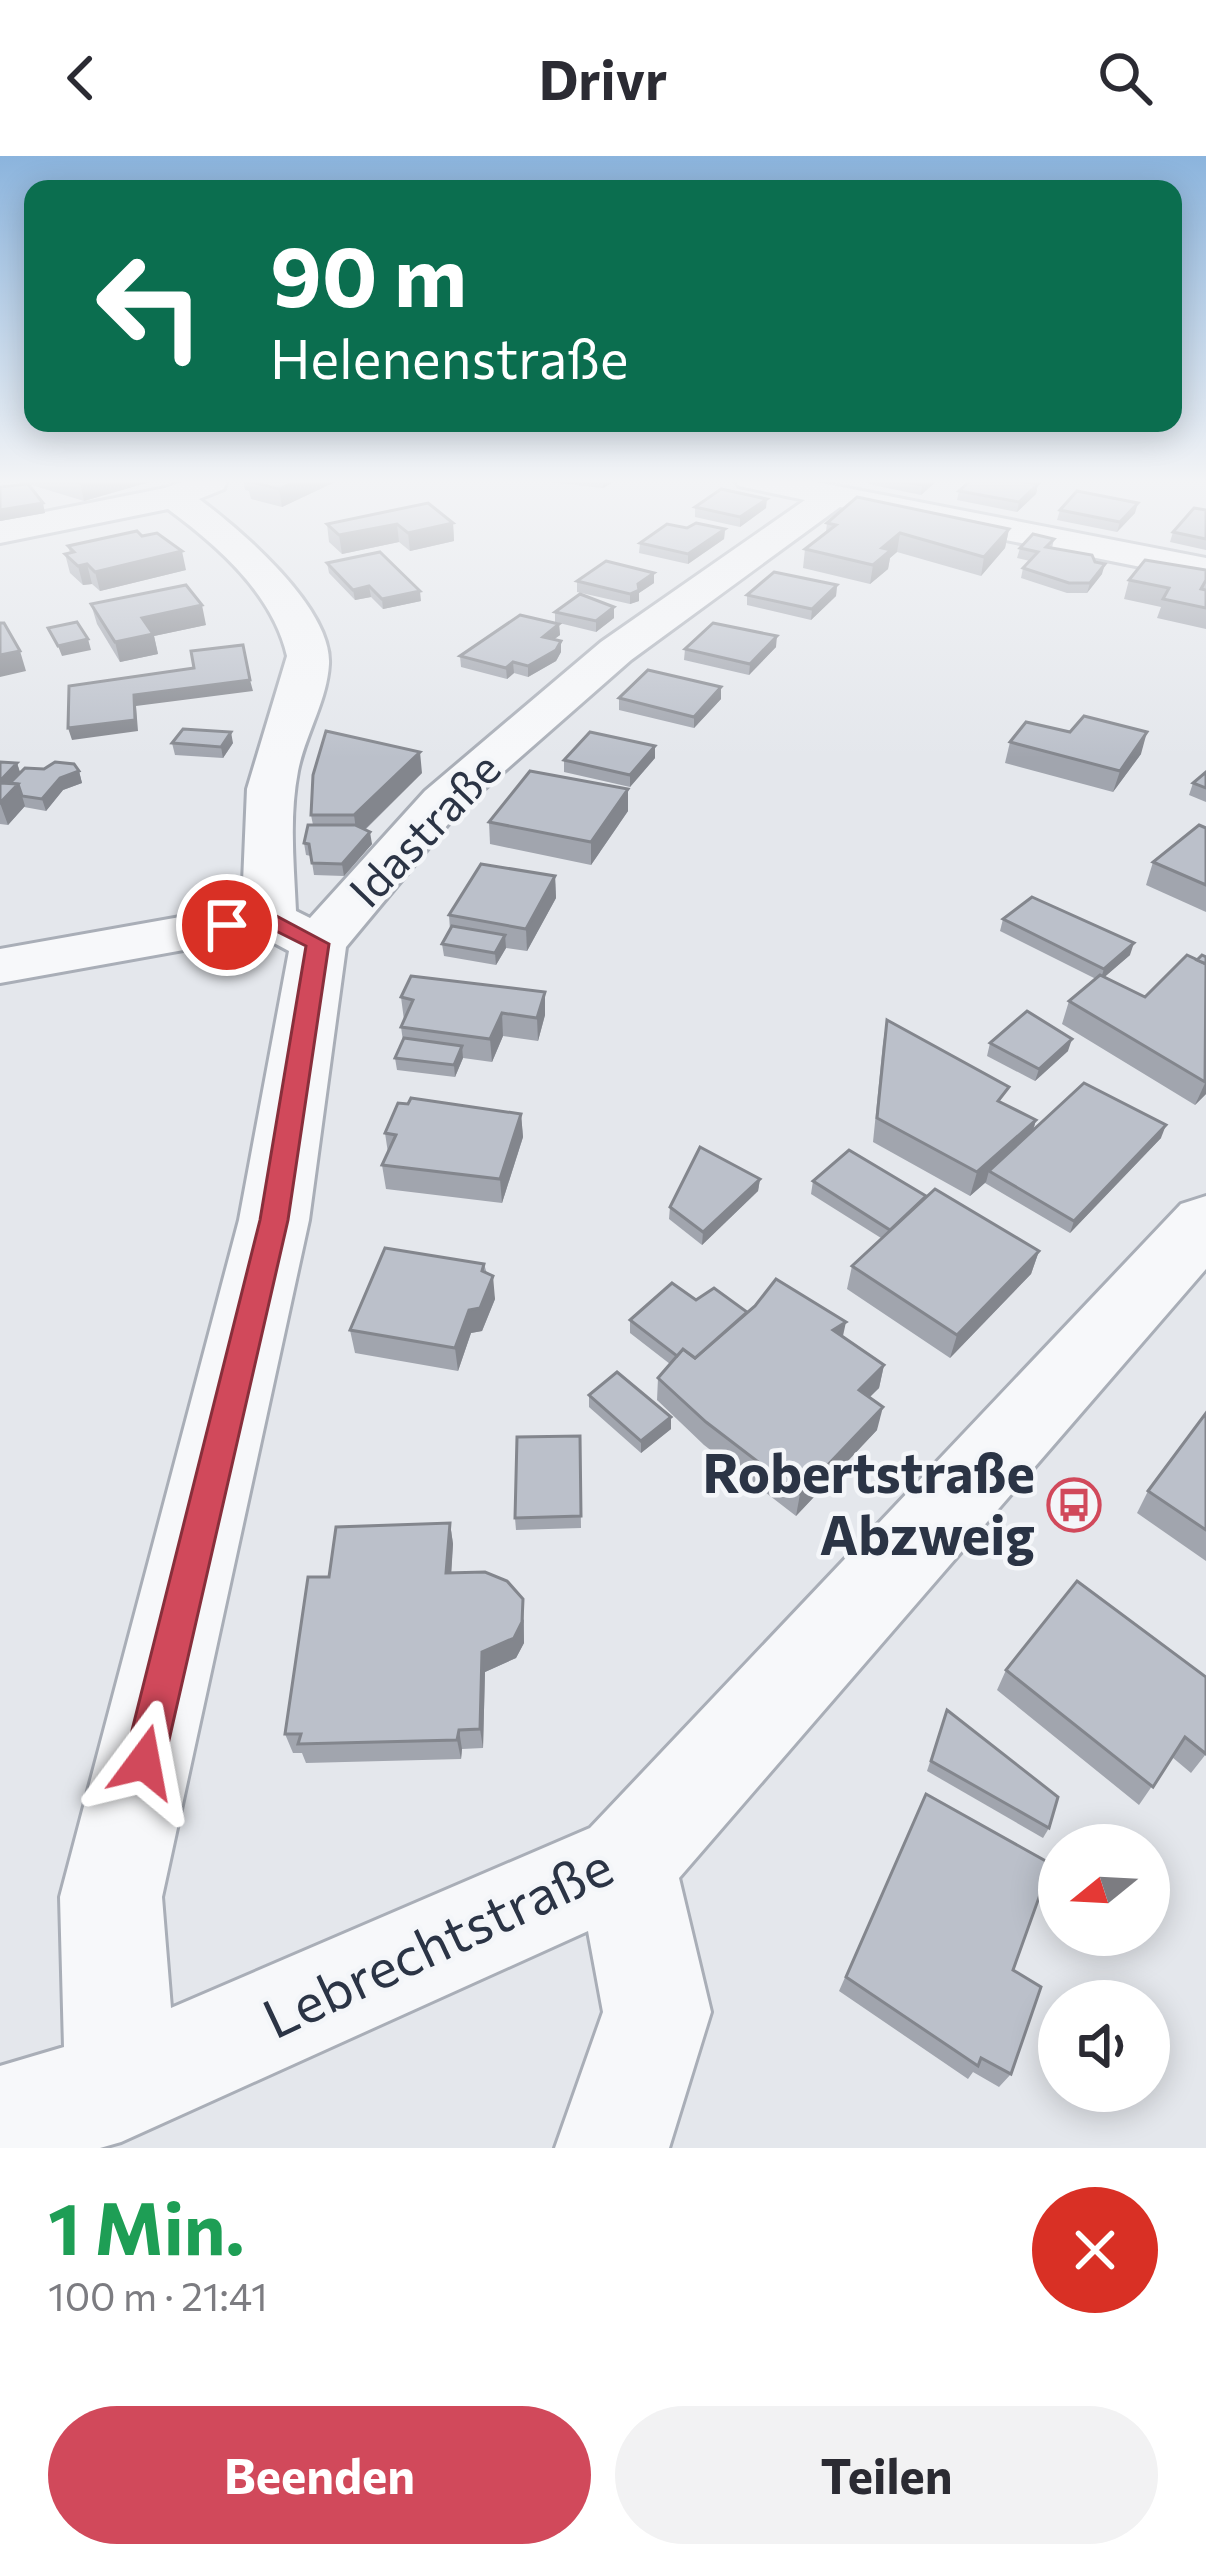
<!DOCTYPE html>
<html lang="de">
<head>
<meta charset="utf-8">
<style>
  :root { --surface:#fff; --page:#f2f2f3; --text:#2b2b33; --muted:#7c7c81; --accent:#d1495b }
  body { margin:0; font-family:Commissioner,sans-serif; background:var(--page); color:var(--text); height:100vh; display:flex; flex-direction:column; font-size:45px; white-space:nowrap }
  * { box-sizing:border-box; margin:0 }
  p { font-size:39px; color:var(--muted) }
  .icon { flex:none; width:66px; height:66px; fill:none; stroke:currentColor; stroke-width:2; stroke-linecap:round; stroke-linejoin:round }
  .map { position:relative; height:1992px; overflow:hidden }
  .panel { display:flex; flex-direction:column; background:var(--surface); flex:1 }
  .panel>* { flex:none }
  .banner { position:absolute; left:24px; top:24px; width:1158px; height:252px; border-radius:24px; box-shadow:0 6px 30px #0003; background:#0b6e4f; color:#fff; overflow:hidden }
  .needle { width:78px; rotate:252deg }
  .buttons { position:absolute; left:1038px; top:1668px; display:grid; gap:24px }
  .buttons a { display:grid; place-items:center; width:132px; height:132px; border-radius:50%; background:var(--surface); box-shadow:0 6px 30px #0003; font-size:60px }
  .pin { position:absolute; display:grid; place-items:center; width:102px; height:102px; color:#fff; margin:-51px; border:6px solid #fff; border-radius:50%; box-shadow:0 3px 12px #0007 }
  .me { position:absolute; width:132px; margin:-66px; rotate:13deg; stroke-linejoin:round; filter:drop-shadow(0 0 9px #0008) }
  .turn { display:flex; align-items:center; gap:42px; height:252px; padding:0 48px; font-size:54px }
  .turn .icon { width:156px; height:156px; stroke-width:2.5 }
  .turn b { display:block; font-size:84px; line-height:102px }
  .round { display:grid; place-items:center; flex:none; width:126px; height:126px; border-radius:63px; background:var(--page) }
  .summary { display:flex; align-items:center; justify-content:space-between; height:204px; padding:0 48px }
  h1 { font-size:72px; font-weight:700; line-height:90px; color:#1e9e55 }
  .button { display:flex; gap:24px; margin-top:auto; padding:24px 48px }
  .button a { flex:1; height:138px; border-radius:72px; background:var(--accent); color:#fff; font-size:48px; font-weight:700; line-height:138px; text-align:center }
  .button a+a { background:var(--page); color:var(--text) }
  header { display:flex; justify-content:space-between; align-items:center; height:156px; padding:0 48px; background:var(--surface); font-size:54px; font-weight:700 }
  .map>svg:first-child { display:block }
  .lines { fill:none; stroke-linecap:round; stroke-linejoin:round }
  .minor-casing { stroke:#a9aeb7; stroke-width:6 }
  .minor { fill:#f7f8fa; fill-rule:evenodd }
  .wall { fill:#a1a5ae }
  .shaded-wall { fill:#83868d }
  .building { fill:#bbc0ca; stroke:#83868d; stroke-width:3 }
  .route { fill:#d1495b; stroke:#882f3b; stroke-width:3 }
  .labels { text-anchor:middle; stroke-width:9; stroke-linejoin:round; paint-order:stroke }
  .street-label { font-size:45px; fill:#2b3445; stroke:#f4f6f9 }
  .near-poi-label { font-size:54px; font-weight:bold; fill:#2b3445; stroke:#f4f6f9; text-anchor:end }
  .near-street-label { font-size:54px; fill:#2b3445; stroke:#f4f6f9 }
</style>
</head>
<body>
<header><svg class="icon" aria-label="back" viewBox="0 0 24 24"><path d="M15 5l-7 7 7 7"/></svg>Drivr<svg class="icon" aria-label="search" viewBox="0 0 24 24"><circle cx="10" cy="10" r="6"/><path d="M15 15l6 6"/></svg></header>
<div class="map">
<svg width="1206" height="1992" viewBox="0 0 1206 1992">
  <rect width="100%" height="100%" fill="#e4e7ec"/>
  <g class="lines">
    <g class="minor-casing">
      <path id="minor" d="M190 323H227L224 333 199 343C241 374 332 452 329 508 327 545 305 579 298 615 289 661 294 709 296 755L310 762 425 635 601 486 805 344 739 330 734 323H801L1206 402V424L840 351 631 504 459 655 346 791 309 1064 162 1741 171 1852 590 1672 1181 1048 1206 1040V1113L679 1722 711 1856 669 1992H555L603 1856 588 1775 121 1986 100 1992H0V1910L64 1891 60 1741 239 1064 289 795 261 780 0 827V793L242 750 247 633 287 500C273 438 217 389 168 353L0 387V365L165 332Z"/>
    </g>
    <use href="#minor" class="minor"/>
  </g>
  <g class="wall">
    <path d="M11 323H160L84 345 28 328 45 357 0 365V331L27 328Z"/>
    <path d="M243 323H337V325L282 351 251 343 249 335 245 334Z"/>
    <path d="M549 323H619L603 332 549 326Z"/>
    <path d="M868 323H939L921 339 868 328Z"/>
    <path d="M1038 328 1036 338 1017 356 957 344 959 335Z"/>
    <path d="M695 351 766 352 740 371 695 361Z"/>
    <path d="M1060 354 1135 357 1117 376 1057 364Z"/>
    <path d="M1206 354V394L1170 386 1173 376Z"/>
    <path d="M453 367 454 385 410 395 399 386 342 398 329 386 327 368Z"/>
    <path d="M827 367 1009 373 1005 392 981 420 897 396 890 402 888 413 870 428 803 412 805 393 826 376Z"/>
    <path d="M687 372 725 373 724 383 688 408 639 397 640 387Z"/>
    <path d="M1054 383 1052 392 1102 418 1087 437H1067L1021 422 1023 412 1030 405 1017 402 1020 392Z"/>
    <path d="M68 390 186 414 100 435 92 428 83 429 70 417 65 398 70 397Z"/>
    <path d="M327 407 421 445 383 453 371 441 355 444 329 417Z"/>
    <path d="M1206 414V473L1157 462 1161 451 1124 443 1129 424Z"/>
    <path d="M577 425 654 427 639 437V445L630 448 577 436Z"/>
    <path d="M837 429 836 440 811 464 747 449V439Z"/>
    <path d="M91 448 206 469 154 480 158 498 120 506 97 468Z"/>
    <path d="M555 456 614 462 596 476 555 466Z"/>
    <path d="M559 468 560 479 554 483 561 496 556 505 528 521 514 517 507 523 461 511 460 500Z"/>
    <path d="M776 491 749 519 684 504 685 493Z"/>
    <path d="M619 542 721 543 694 572 619 554Z"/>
    <path d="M1010 586 1141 598 1113 636 1005 607Z"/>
    <path d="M172 587H233L223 602 175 599Z"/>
    <path d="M655 602 630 631 564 616V604Z"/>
    <path d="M0 606 17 607 20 617 79 615 82 627 63 634 46 655 24 651 8 669 0 668Z"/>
    <path d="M1206 616V646L1189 639 1193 627Z"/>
    <path d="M422 617 365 674 372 688 344 720 314 719 311 700 306 699 304 687 313 669 311 659Z"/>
    <path d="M628 633V655L591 709 490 688 489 666Z"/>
    <path d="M1206 672V756L1146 729 1153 706Z"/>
    <path d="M555 720 556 742 527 795 506 792 496 809 444 800 442 788 450 774 449 759Z"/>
    <path d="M1003 763 1130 799 1104 821 1145 841 1197 804 1206 938 1195 949 1062 868 1069 845 1096 823 1000 775Z"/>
    <path d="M401 841 545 859 538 885 503 880 492 906 463 902 455 921 397 914 395 902 403 885 401 871 404 864Z"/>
    <path d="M887 864 1004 948 1036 964 1033 975 1161 982 1070 1077 985 1027 986 1026 970 1040 873 986 883 887Z"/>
    <path d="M990 887 1068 895 1035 925 987 900Z"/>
    <path d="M521 958 523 981 502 1047 386 1033 382 1009 388 997 385 977Z"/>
    <path d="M760 1023 758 1035 702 1089 669 1063 670 1051Z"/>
    <path d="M813 1025 926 1040 1039 1095 1031 1118 950 1202 847 1133 852 1110 881 1082 811 1038Z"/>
    <path d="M484 1108 495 1143 482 1175 471 1177 458 1215 355 1197 350 1174Z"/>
    <path d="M696 1144 843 1180 884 1209 879 1232 869 1241 877 1274 796 1360 704 1289 657 1244 658 1222 670 1208 630 1177V1164Z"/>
    <path d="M589 1239 671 1261V1273L641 1297 589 1251Z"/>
    <path d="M1206 1257V1405L1137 1357 1148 1335Z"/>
    <path d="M580 1280 581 1372 516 1374 515 1362Z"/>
    <path d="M450 1367 453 1388 451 1417 524 1464V1487L516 1502 485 1516 483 1592 462 1593 461 1603 306 1607 302 1597H293L285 1578 329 1421Z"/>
    <path d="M1006 1514 1206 1521V1598L1191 1617 1172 1601 1139 1649 997 1534Z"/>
    <path d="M947 1554 1049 1672 1043 1682 927 1615Z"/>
    <path d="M926 1638 1013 1814 1011 1918 999 1931 973 1916 968 1923 839 1835Z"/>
  </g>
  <g class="shaded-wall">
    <path d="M95 323H160L84 345 80 327Z"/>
    <path d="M301 323H337V325L282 351 279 333Z"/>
    <path d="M603 323H619L603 332Z"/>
    <path d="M930 323H939L921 339 922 329Z"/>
    <path d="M1038 328 1036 338 1017 356 1019 346Z"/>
    <path d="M767 343 766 352 740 371V361Z"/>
    <path d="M43 347 45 357 0 365V354Z"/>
    <path d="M1138 347 1135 357 1117 376 1120 366Z"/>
    <path d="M453 367 454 385 410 395 408 377Z"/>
    <path d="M397 368 399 386 342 398 339 379Z"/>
    <path d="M725 373 724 383 688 408V398Z"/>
    <path d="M1009 373 1005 392 981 420 984 401Z"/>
    <path d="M900 377 897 396 890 402 888 413 870 428 873 409 882 392Z"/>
    <path d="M182 395 186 414 100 435 95 416Z"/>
    <path d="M87 408 92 428 83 429 78 410Z"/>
    <path d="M1105 408 1102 418 1087 437 1090 427Z"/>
    <path d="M654 417V427L639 437V445L630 448V438L638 428Z"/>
    <path d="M837 429 836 440 811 464 812 453Z"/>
    <path d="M369 430 371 441 355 444 353 434Z"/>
    <path d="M420 435 421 445 383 453 382 443Z"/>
    <path d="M202 449 206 469 154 480 158 498 120 506 115 486 142 462Z"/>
    <path d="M614 451V462L596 476V465Z"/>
    <path d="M559 468 560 479 544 491 543 481Z"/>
    <path d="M777 480 776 491 749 519 750 508Z"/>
    <path d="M88 483 91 494 62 500 58 490Z"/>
    <path d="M561 485V496L556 505 528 521V510Z"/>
    <path d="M20 495 26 515 0 521V499Z"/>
    <path d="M513 506 514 517 507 523 506 512Z"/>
    <path d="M250 524 253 535 136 550 138 575 72 584 68 572 134 539Z"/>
    <path d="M721 531V543L694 572V561Z"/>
    <path d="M231 576 233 587 223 602 221 591Z"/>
    <path d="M1147 576 1141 598 1113 636 1120 615Z"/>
    <path d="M655 590V602L630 631V619Z"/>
    <path d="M420 596 422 617 357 681 354 659Z"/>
    <path d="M17 607 24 628 20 633 25 650 8 669 0 647V625Z"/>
    <path d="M79 615 82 627 63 634 46 655 42 643 60 622Z"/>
    <path d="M628 633V655L591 709V686Z"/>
    <path d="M370 676 372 688 344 720 342 708Z"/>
    <path d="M555 720 556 742 527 795 526 773Z"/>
    <path d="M505 779 506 792 496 809 495 797Z"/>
    <path d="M1134 787 1130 799 1100 825 1104 813Z"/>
    <path d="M545 836V859L538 885 537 862Z"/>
    <path d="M502 857 503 880 492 906 490 883Z"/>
    <path d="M1072 883 1068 895 1035 925 1039 913Z"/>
    <path d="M462 890 463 902 455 921 454 909Z"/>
    <path d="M1206 925V938L1195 949Z"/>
    <path d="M521 958 523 981 502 1047 500 1023Z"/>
    <path d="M1036 964 1029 987 989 1015 986 1026 970 1040 977 1016Z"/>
    <path d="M1166 969 1161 982 1070 1077 1074 1065Z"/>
    <path d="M760 1023 758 1035 702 1089 703 1076Z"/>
    <path d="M1039 1095 1031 1118 950 1202 957 1179Z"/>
    <path d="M493 1120 495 1143 482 1175 471 1177 458 1215 455 1192 469 1154Z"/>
    <path d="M846 1166 841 1189 833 1174Z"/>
    <path d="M884 1209 879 1232 854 1257 859 1234Z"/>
    <path d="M883 1251 877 1274 796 1360 800 1338Z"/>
    <path d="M671 1261V1273L641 1297V1285Z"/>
    <path d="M450 1367 453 1388 450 1438 446 1417Z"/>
    <path d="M523 1443 524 1487 516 1502 485 1516 483 1592 480 1573 482 1496Z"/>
    <path d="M459 1574 462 1593 461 1603 457 1584Z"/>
  </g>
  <g class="building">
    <path d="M65 323H95L80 327Z"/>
    <path d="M253 323H301L279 333 248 325Z"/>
    <path d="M888 323H930L922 329Z"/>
    <path d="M972 323H1009L1038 328 1019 346 959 335Z"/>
    <path d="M28 328 43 347 0 354V331Z"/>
    <path d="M721 333 767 343 740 361 695 351Z"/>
    <path d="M1077 335 1138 347 1120 366 1060 354Z"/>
    <path d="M857 341 1009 373 984 401 900 377 882 392 891 394 873 409 805 393 836 369 827 367Z"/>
    <path d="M428 347 453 367 408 377 397 368 339 379 327 368Z"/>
    <path d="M1194 352 1206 354V383L1173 376Z"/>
    <path d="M696 367 725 373 688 398 640 387 667 368 687 372Z"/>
    <path d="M137 375 142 380 157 377 182 395 95 416 87 408 78 410 65 398 74 396 68 390Z"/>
    <path d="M1033 378 1054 383 1046 391 1092 399 1095 406 1105 408 1090 427H1069L1023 412 1038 396 1020 392Z"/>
    <path d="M380 396 420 435 382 443 369 430 353 434 327 407Z"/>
    <path d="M1145 404 1206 414V424L1201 433 1206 434V452L1163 443 1169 432 1129 424Z"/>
    <path d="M606 405 654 417 638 428 639 434 630 438 577 425Z"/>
    <path d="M774 416 837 429 812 453 747 439Z"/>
    <path d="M186 429 202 449 142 462 153 478 115 486 91 448Z"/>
    <path d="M580 438 614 451 596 465 555 456Z"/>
    <path d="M520 459 559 468 543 481 561 485 556 494 528 510 513 506 506 512 460 500Z"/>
    <path d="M77 466 88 483 58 490 48 472Z"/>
    <path d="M0 467H4L20 495 0 499Z"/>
    <path d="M713 467 777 480 750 508 685 493Z"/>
    <path d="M243 489 250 524 134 539 135 564 68 572 69 530 194 512 191 495Z"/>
    <path d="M648 514 721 531 694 561 619 542Z"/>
    <path d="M1084 560 1147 576 1120 615 1010 586 1026 566 1070 576Z"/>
    <path d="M183 573 231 576 221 591 172 587Z"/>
    <path d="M326 575 420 596 354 659H311L313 619Z"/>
    <path d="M590 576 655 590 630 619 564 604Z"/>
    <path d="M0 606 17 607 0 625Z"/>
    <path d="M55 606 74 608 79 615 60 622 42 643 22 640 18 628 10 627 25 612 44 613Z"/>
    <path d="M530 615 628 633 591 686 489 666Z"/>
    <path d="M1206 616V632L1193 627Z"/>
    <path d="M0 627 18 628 0 647Z"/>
    <path d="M308 669H355L370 676 342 708 312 707 309 688 304 687Z"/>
    <path d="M1199 669 1206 672V729L1153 706Z"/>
    <path d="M481 708 555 720 526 773 449 759Z"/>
    <path d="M1032 741 1134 787 1104 813 1003 763Z"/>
    <path d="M452 770 505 779 495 797 442 788Z"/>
    <path d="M1187 799 1206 808 1205 926 1069 845 1100 819 1145 841Z"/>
    <path d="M1202 799 1206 801V808L1197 804Z"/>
    <path d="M411 820 545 836 537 862 502 857 490 883 401 871 413 844 401 841Z"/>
    <path d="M1027 855 1072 883 1039 913 990 887Z"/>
    <path d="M887 864 1009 931 998 945 1036 964 977 1016 877 962Z"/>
    <path d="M404 882 462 890 454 909 395 902Z"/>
    <path d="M1084 927 1166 969 1074 1065 989 1015Z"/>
    <path d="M411 942 521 958 500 1023 382 1009 396 979 385 977 398 947 408 948Z"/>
    <path d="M700 991 760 1023 703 1076 670 1051Z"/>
    <path d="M849 994 926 1040 890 1074 813 1025Z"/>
    <path d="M935 1033 1039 1095 957 1179 852 1110Z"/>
    <path d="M385 1092 484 1108 482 1115 493 1120 480 1152 469 1154 455 1192 350 1174Z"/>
    <path d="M776 1123 846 1166 833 1174 884 1209 859 1234 883 1251 800 1338 706 1266 658 1222 683 1193 695 1202 755 1150Z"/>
    <path d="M672 1127 696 1144 714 1132 747 1156 695 1202 683 1193 677 1200 630 1164Z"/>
    <path d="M617 1216 671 1261 641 1285 589 1239Z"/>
    <path d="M1206 1257V1374L1148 1335Z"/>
    <path d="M580 1280 581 1360 515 1362 517 1281Z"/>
    <path d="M450 1367 446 1417 485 1416 507 1425 523 1443 522 1466 514 1482 482 1496 480 1573 459 1574 457 1584 298 1588 301 1578H285L308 1421H329L336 1371Z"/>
    <path d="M1077 1425 1206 1521V1598L1185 1581 1153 1631 1006 1514Z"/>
    <path d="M947 1554 1058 1641 1049 1672 931 1605Z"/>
    <path d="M926 1638 1051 1708 1013 1814 1041 1831 1011 1918 981 1902 978 1910 846 1821Z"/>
  </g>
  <linearGradient id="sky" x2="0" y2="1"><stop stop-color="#8bb4dd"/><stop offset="0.54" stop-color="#f3f4f6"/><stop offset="1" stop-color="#f3f4f6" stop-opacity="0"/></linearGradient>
  <rect width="1206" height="602" fill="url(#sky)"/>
  <path class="route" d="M269 756 329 788 288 1064 164 1606 158 1620 144 1626 130 1620 124 1606 260 1064 306 790 266 770 227 775 215 769 227 762Z"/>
  <defs>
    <g id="bus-ring" transform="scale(2.7)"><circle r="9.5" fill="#f4f6f9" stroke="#d1495b" stroke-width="1.5"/><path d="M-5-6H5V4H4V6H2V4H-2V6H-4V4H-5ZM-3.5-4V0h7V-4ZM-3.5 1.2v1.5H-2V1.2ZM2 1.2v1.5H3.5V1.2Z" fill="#d1495b"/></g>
  </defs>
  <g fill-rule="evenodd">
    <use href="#bus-ring" x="1074" y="1349"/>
  </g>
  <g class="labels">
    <g class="street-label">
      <text transform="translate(425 674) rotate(-46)" y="16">Idastraße</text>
    </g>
    <g class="near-poi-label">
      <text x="1035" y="1337">Robertstraße<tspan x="1035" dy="62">Abzweig</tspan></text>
    </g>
    <g class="near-street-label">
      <text transform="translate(438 1787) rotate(-25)" y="19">Lebrechtstraße</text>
    </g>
  </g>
</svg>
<div class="buttons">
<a><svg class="needle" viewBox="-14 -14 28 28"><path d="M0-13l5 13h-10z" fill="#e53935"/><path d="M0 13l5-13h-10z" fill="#7c7c81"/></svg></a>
<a><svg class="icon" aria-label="sound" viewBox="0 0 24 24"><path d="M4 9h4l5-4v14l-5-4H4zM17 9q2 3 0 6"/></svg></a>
</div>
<div class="pin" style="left:227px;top:769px;background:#d93025"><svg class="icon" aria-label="arrive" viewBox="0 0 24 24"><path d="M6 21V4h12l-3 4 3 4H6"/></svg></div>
<svg class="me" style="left:144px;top:1606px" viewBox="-20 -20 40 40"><path d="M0-17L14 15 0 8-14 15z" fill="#d1495b" stroke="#fff" stroke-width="4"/></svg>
<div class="banner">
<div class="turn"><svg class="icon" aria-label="left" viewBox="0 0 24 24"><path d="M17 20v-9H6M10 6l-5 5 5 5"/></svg><div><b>90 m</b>Helenenstraße</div></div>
</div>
</div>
<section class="panel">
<div class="summary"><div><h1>1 Min.</h1><p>100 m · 21:41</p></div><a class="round" style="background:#d93025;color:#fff"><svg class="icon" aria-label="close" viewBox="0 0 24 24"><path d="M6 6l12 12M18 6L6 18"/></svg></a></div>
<div class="button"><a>Beenden</a><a>Teilen</a></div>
</section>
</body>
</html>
